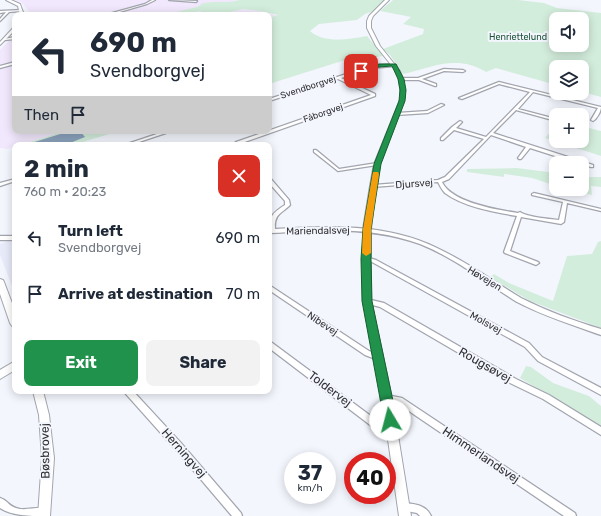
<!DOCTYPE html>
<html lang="en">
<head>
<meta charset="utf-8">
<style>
  :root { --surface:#fff; --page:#f2f2f3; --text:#1f2937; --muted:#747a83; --accent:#20924c }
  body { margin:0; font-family:Rubik,sans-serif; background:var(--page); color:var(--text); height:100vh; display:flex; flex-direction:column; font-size:15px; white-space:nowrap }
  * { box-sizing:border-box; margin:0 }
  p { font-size:13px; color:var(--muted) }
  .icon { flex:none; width:22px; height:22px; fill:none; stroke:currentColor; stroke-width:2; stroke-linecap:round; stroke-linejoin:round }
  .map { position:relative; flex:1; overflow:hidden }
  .side { position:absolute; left:12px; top:142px; width:260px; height:252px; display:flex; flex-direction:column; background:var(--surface); border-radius:8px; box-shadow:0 2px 10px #0003 }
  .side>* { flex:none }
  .top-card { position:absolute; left:12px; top:12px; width:260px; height:122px; border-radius:8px; box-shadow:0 2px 10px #0003; background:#fff; color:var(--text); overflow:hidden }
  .fabs { position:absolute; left:549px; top:12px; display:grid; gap:8px }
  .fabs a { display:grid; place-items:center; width:40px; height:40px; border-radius:8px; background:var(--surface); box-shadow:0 2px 10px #0003; font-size:20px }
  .speed { position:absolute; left:284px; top:452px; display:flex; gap:8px; font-size:20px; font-weight:700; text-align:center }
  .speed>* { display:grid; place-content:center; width:52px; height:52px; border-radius:50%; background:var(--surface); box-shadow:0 2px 10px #0003; line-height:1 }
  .speed small { font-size:10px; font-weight:400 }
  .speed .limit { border:6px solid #d22; background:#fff; color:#111 }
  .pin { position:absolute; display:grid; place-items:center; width:34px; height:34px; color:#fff; margin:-17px; border-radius:8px; box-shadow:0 2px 6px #0006 }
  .me { position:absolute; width:44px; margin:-22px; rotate:352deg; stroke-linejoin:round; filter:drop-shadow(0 0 3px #0008) }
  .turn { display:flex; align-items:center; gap:14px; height:84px; padding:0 12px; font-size:18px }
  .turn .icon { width:52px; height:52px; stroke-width:2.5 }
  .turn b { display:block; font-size:28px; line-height:34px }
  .then { display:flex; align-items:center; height:38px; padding:0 12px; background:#0003; gap:8px; font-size:15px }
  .round { display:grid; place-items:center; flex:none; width:42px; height:42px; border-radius:8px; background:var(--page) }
  .overview { display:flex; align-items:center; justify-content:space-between; height:68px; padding:0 12px }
  h1 { font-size:24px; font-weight:700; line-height:30px }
  .button { display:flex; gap:8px; margin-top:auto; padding:8px 12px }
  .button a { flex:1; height:46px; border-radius:8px; background:var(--accent); color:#fff; font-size:16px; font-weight:700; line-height:46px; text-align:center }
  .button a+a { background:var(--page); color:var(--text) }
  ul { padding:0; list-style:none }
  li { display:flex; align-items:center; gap:12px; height:56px; padding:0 12px }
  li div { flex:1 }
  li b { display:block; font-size:15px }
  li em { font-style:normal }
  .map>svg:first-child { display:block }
  .industrial { fill:#f2e8fd }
  .built { fill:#e7eaf8 }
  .green { fill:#d3eddc; fill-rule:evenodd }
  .water { fill:#8ba3bd }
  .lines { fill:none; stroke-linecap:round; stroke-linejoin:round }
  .street-casing { stroke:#a2a5ae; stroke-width:2.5 }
  .secondary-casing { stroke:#a2a5ae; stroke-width:2 }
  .street { fill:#fff; fill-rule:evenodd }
  .secondary { fill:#fff; fill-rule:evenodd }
  .route { fill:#20924c; stroke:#155f31 }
  .slow { fill:#f59e0b }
  .labels { text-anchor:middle; stroke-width:4; stroke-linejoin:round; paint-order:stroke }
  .far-park-label { font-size:9px; fill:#1a5135; stroke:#f4f6fe }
  .far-street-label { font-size:9px; fill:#303135; stroke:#f4f6fe }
  .street-label { font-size:10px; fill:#303135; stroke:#f4f6fe }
  .near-street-label { font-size:12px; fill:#303135; stroke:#f4f6fe }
</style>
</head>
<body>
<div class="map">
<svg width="601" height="516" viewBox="0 0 601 516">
  <rect width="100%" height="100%" fill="#f4f6fe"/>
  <g class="industrial">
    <path d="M14 0H239L200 11 212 15H32L21 2Z"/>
    <path d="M243 9 260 11 278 16 269 18V15H219Z"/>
    <path d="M15 34V131H65L21 145H15V147L7 149 0 148V50Z"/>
  </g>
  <path class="built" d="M7 241 15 242V291H14L0 255V244Z"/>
  <g class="green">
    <path d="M239 0H385L374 11 365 14 357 20 319 24 310 31C324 44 350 39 367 36L384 56 342 61 269 84V18L278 15 260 11 243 9 219 15H212L199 11 186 15H163L197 7 201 5 200 4C214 0 226 4 239 0Z"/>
    <path d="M393 0H518L544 3 557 8 601 13V97L582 92V67H556V85L496 68 486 72C457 54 433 67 403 74L390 55 383 49 423 34 424 29 403 24 411 17 380 11ZM556 19H582V45H556Z"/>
    <path d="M555 127H556V141H582V129L585 127 601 131V156L545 138Z"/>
    <path d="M65 131H119L73 145H21Z"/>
    <path d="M517 168 556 173V186L532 178 504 174V177L467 172V169Z"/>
    <path d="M582 177H601V187L591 186 592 195 564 189H582Z"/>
    <path d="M601 241V328L530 301 490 277 494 274 509 283 553 301 567 256 592 254 598 242Z"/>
    <path d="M526 366 531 367 553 383 589 396 601 406V426L520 378Z"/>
  </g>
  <path class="water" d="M70 131H80L85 137 65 145H25Z"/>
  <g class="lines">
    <g class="street-casing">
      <g id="street">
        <path d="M152 0H155L147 4 109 15H105L145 4Z"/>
        <path d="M169 0 197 1 196 2Z"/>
        <path d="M21 10 22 11 9 12 0 21V19L6 12 0 13V11Z"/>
        <path d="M65 14 74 15H64Z"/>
        <path d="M15 37V39L5 40 4 39Z"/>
        <path d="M15 62V64L0 68V66Z"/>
        <path d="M394 64 396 65 395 66 372 68 341 78 375 94V96L239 144 240 145H236L235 143 236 142 371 95 338 79 269 101V99L371 66Z"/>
        <path d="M444 69 463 70 465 71 463 72 444 71 422 79 436 84V86H435L419 80H401L399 79 401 78H418Z"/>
        <path d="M499 82 601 107C601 111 597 119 593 121L591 120 598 108 533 92 518 109 556 119V121L516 110 493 133 593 165V167H591L582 164V163H577L530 148 521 159H519L518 158 526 147 491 135 449 179 442 182C443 184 445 187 447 189 462 204 498 210 518 213L520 212C527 217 549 219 559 220L563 202 532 195V194L534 193 601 209V211L567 203 564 222 561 224 521 217 510 251 538 262 539 263 536 265 505 253 504 252 517 216C494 212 464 207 445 193 442 190 440 186 438 182L373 187 371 186 373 185 438 180 445 177 484 139 454 130 443 140H441V138L452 127 460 121 462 122 456 128 486 137 530 92 499 84 462 99 459 98Z"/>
        <path d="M441 104 444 105 428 113 397 115 395 114 397 113 427 111Z"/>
        <path d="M166 131H172L130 145H124Z"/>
        <path d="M314 150H316L339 169 377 163 379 164 377 165 338 171 314 152Z"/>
        <path d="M15 179V181L0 186V183Z"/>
        <path d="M269 179H271L289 200 290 205C281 214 274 214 275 229 329 226 386 223 437 248 467 262 493 281 521 298 547 311 574 321 601 329V335C572 325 544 316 517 302 485 282 455 258 420 244 384 231 346 229 309 231 295 231 282 233 269 233 270 216 271 214 285 205V201L269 183Z"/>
        <rect x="0" y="236" width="15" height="4"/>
        <path d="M366 257 376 260 529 343 542 357 601 388V395L538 361 525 347 372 262 364 260 363 259 364 258Z"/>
        <path d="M269 285 369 351 380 355 381 357 380 359 378 360 365 355 269 290Z"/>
        <path d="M365 299H367L384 303 516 379 549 395 601 427V435L543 399 510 383 380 307 365 303 364 301Z"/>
        <path d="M269 341 271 342 383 425 395 429 396 432 395 435 392 436 378 431 269 348Z"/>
        <path d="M124 391H133L181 443 241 513 242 516H232L175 449 125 393Z"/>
        <path d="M387 395 402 398 575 513 576 516H564L397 403 384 400 383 398 384 396Z"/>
        <path d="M0 498C9 501 8 507 20 509 29 510 40 506 47 509L48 512 47 515 45 516C29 516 13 516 0 508Z"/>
        <path d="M404 503C415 504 426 505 431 516H420L417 513 401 510 400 507 401 504Z"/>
      </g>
    </g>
    <g class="secondary-casing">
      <g id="secondary">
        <path d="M6 0H11L20 4 24 15H20L18 6Z"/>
        <path d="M385 0H389L373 16 371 21V28L380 46 400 71 403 79 405 97 380 164 376 186 371 229V301L392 398 411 516H399L382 398 363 301V229L370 186 374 164 401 97 399 79 396 71 376 46 367 28V21L369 16Z"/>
        <path d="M14 27H15V30L0 45V42Z"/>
        <path d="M0 279 3 280 4 282 15 311V327L12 326 10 323 0 294Z"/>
        <path d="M15 361V370L0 379V370Z"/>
        <path d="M33 391H43L49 415 54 458 50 516H38L42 458 39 415Z"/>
      </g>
    </g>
    <use href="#street" class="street"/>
    <use href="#secondary" class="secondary"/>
  </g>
  <path class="route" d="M379 64H396L404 79 406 90 405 101 381 164 371 229V259L372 301 397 420 395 425 390 426 386 425 384 420 362 301 361 259 363 229 374 164 399 101 400 90 398 79 392 66 379 67 361 72 358 71Z"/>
  <path class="slow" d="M373 172H378L379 174 371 229V253L366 256 362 253 363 229Z"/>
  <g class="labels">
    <g class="far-park-label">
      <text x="518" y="40">Henriettelund</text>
    </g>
    <g class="far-street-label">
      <text transform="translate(308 87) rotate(-18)" y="3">Svendborgvej</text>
      <text transform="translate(323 113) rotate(-19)" y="3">Fåborgvej</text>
    </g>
    <g class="street-label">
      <text transform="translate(414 183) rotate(-4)" y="4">Djursvej</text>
      <text transform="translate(318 230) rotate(-1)" y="4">Mariendalsvej</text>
      <text transform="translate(485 278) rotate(31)" y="4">Høvejen</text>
      <text transform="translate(486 322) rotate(29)" y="4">Molsvej</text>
      <text transform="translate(323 323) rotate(34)" y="4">Nibevej</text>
    </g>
    <g class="near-street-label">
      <text transform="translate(485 365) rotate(30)" y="4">Rougsøvej</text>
      <text transform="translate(330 389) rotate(37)" y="4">Toldervej</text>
      <text transform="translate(45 451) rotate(-91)" y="4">Bøsbrovej</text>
      <text transform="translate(184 453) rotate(49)" y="4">Herningvej</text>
      <text transform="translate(481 455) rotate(34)" y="4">Himmerlandsvej</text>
    </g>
  </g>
</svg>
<div class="fabs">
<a><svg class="icon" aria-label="sound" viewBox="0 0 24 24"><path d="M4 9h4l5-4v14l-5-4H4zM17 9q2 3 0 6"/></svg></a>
<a><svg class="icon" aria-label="layers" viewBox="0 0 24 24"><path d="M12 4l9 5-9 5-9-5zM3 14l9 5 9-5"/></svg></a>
<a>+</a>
<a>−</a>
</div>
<div class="speed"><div>37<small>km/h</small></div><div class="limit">40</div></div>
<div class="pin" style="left:361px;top:71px;background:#d93025"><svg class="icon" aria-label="arrive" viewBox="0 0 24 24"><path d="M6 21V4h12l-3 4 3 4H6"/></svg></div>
<svg class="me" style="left:390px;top:420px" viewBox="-20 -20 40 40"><circle r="19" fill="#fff"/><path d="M0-13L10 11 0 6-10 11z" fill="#20924c"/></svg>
<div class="top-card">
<div class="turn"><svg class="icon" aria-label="left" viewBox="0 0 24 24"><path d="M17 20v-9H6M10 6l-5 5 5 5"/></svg><div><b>690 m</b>Svendborgvej</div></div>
<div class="then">Then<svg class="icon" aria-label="arrive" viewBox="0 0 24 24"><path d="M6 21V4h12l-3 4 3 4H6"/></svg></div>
</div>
<section class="side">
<div class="overview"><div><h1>2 min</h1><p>760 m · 20:23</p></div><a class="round" style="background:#d93025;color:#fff"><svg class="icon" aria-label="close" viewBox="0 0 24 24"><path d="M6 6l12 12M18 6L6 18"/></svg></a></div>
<ul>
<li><svg class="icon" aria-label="left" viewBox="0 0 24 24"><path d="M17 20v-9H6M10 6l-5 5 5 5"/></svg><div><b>Turn left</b><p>Svendborgvej</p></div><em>690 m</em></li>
<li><svg class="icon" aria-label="arrive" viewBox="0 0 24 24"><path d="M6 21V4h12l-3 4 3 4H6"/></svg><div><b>Arrive at destination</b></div><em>70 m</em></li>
</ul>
<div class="button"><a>Exit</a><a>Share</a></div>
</section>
</div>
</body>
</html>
